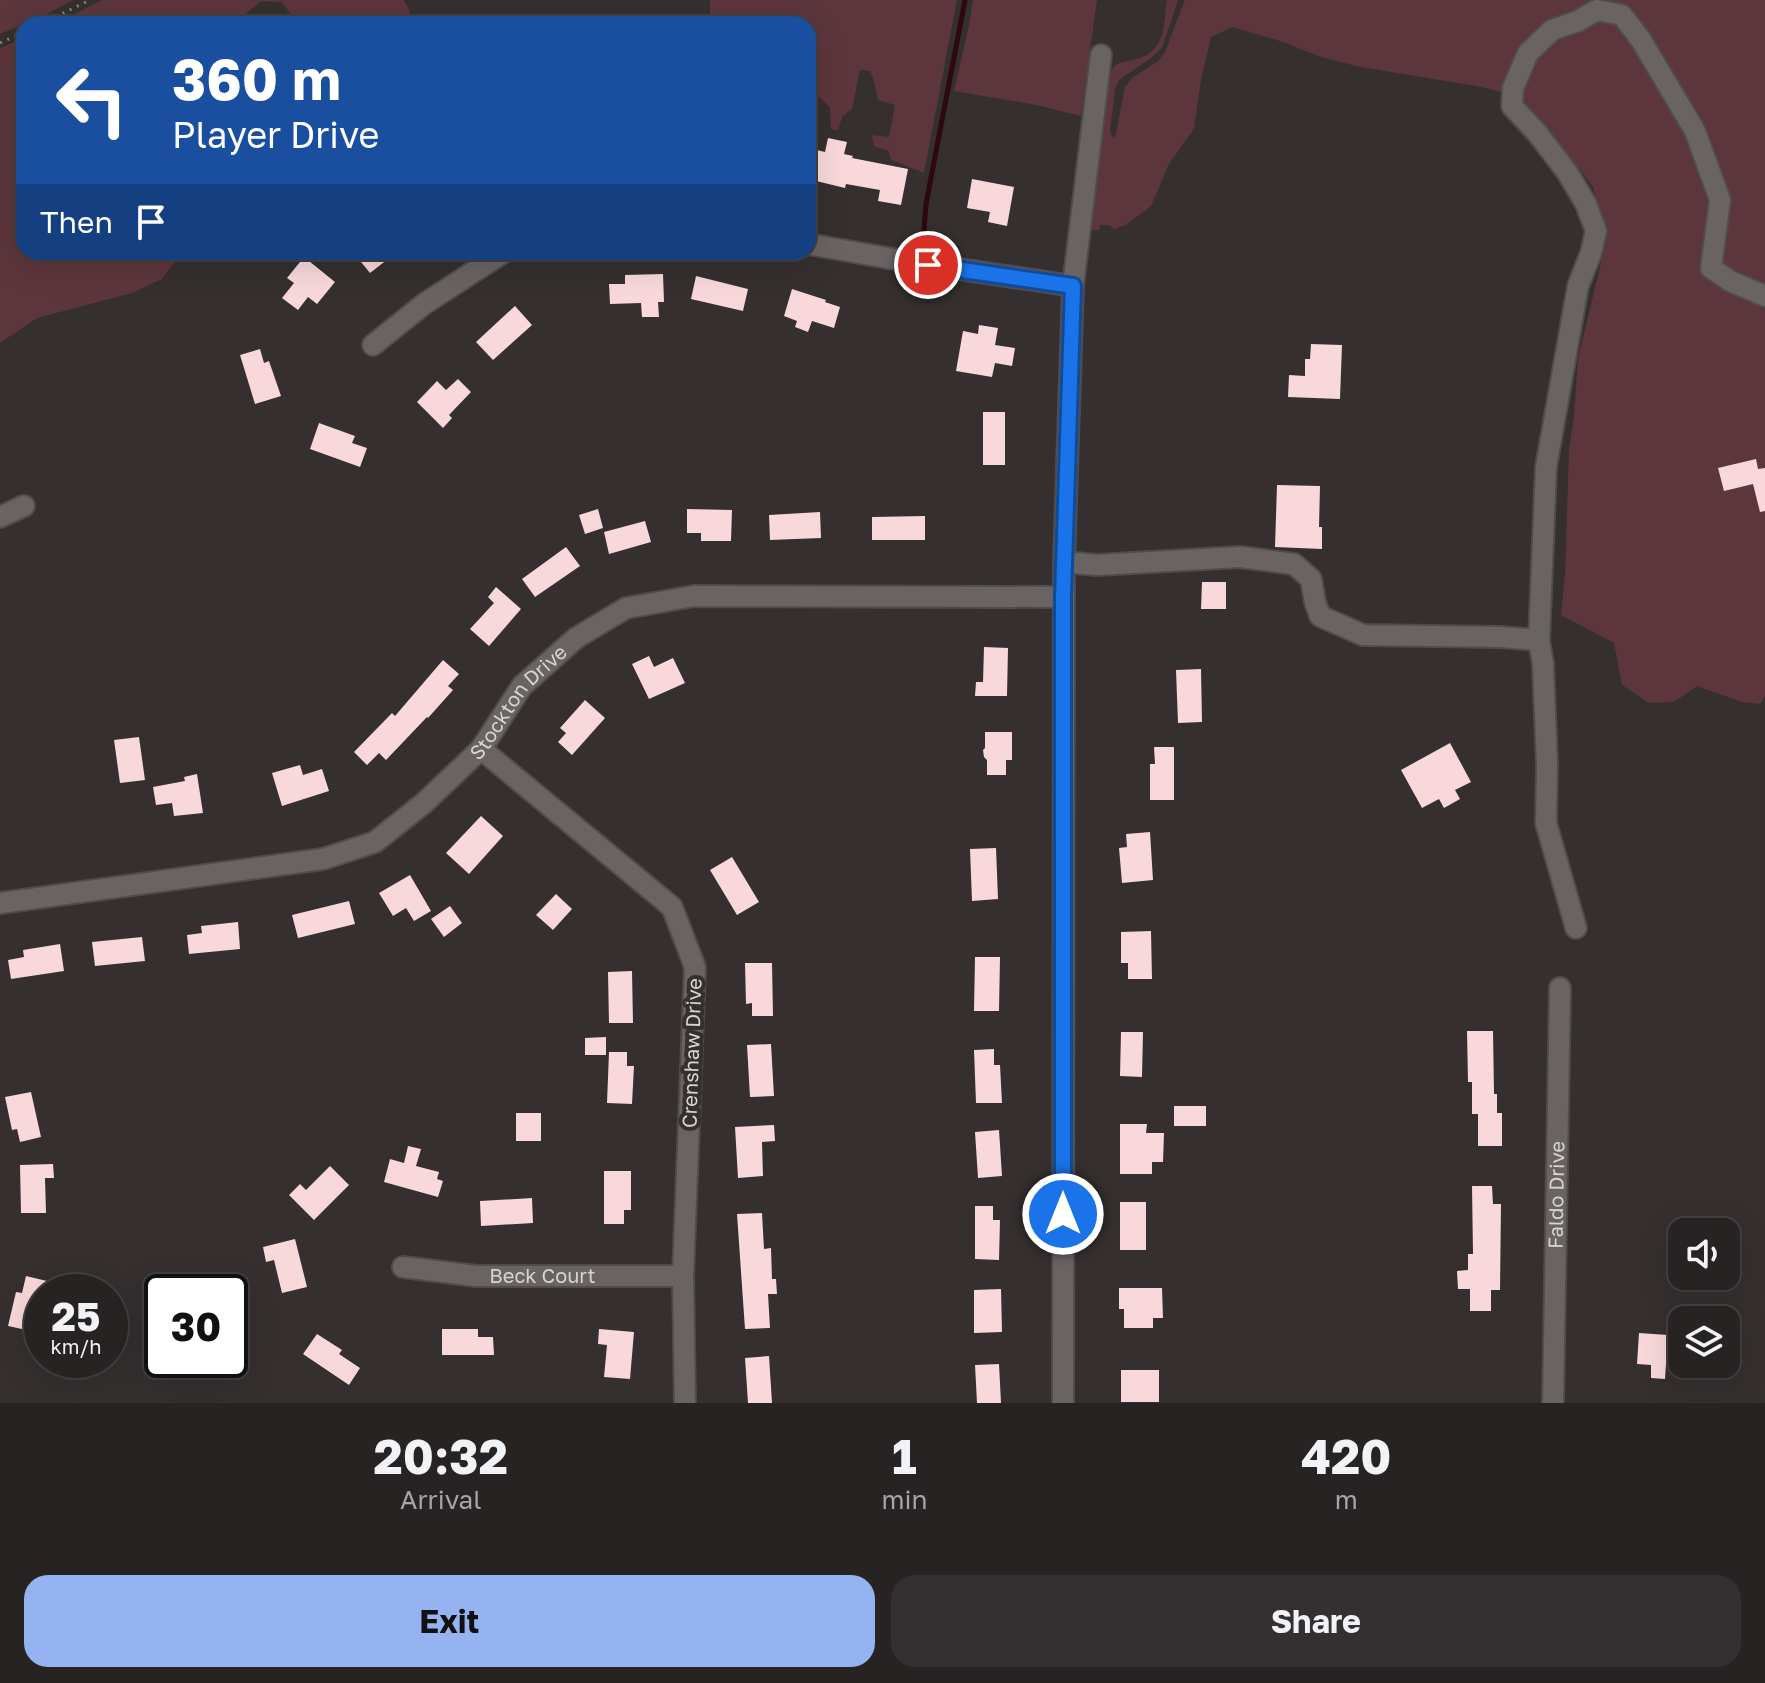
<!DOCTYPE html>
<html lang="en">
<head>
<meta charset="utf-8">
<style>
  :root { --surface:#282323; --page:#342f30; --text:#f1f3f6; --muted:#a5a4a6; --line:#444041; --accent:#95b2f1 }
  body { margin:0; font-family:"Golos Text",sans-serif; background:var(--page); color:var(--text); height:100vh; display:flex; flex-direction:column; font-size:30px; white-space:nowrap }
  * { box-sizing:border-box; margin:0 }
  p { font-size:26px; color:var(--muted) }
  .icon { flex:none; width:44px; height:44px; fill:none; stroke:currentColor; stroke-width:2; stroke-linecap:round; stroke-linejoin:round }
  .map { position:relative; height:1403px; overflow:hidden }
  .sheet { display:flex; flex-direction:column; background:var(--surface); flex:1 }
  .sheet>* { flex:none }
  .banner { position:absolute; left:16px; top:16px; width:800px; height:244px; border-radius:24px; box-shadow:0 8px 32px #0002,0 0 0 2px var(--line); background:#1a4fa0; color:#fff; overflow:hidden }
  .fabs { position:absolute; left:1668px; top:1218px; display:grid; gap:16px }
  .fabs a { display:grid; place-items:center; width:72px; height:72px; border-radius:16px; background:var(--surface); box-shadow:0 8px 32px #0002,0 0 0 2px var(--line); font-size:40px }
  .speed { position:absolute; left:24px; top:1274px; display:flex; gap:16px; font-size:40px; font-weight:700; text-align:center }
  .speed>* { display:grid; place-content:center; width:104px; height:104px; border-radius:50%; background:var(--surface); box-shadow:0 8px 32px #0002,0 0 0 2px var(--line); line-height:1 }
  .speed small { font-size:20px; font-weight:400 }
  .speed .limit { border:4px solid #111; border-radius:12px; background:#fff; color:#111 }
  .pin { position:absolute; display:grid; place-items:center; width:68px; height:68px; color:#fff; margin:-34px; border:4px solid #fff; border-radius:50%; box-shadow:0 2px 8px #0007 }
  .me { position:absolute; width:88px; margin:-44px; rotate:0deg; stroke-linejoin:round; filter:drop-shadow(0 0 6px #0008) }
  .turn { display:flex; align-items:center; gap:28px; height:168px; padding:0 24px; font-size:36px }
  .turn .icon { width:104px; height:104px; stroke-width:2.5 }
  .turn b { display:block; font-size:56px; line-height:68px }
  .then { display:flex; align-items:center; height:76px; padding:0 24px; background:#0003; gap:16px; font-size:30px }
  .eta { display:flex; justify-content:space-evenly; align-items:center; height:136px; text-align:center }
  .eta b { font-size:48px; font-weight:700; line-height:56px }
  .primary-button { display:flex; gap:16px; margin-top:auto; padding:16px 24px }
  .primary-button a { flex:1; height:92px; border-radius:24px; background:var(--accent); color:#111; font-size:32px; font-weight:700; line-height:92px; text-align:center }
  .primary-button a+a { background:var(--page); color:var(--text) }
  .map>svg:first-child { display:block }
  .green { fill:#5c363c }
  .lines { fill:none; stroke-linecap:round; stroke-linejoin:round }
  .stream { stroke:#2d0811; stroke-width:5 }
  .building { fill:#f8d8db }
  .minor-casing { stroke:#504c4c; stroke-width:24 }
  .path { stroke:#888383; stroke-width:3; stroke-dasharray:2 6; stroke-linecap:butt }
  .minor { stroke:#6a6364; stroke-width:20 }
  .route-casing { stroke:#114b97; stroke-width:20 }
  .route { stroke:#1a73e8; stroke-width:14 }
  .labels { text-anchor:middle; stroke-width:8; stroke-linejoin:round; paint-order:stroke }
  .street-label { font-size:20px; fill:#d7d3d3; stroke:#352f2f }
</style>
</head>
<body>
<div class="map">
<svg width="1765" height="1403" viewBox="0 0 1765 1403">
  <rect width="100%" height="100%" fill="#352f2f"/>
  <g class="green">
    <path d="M0 0H73L49 13 0 34Z"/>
    <path d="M102 0H404L409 10 410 24H298L282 2 261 1 237 21V24H54Z"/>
    <path d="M710 0H957L924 173 891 160 889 151 874 146 872 135 889 137 895 105 878 100 874 81 870 71 860 70 852 109 842 117 838 131 831 129 830 107 819 97 808 89V24H710Z"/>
    <path d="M973 0H1097L1081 116 1036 105 954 91 968 30Z"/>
    <path d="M1167 0H1178L1162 48 1151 58 1119 80 1115 89 1110 131 1112 136 1115 138 1125 87 1133 77 1158 61 1165 52 1185 0H1765V696L1760 704 1742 702 1697 686 1674 702 1649 703 1622 685 1614 643 1561 615 1565 575 1569 448 1574 417 1578 358 1606 242 1593 187 1552 133 1520 97 1482 87 1360 67 1321 57 1283 42 1233 27 1211 37 1201 80 1194 129 1169 164 1151 206 1126 225 1114 229 1109 225H1100L1099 230H1090C1095 197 1099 164 1103 131 1104 116 1105 81 1112 69 1116 63 1122 62 1128 61 1165 55 1163 31 1167 0Z"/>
    <path d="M24 38V252H182L162 279 132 293 37 318 0 343V48Z"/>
  </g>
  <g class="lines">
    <path class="stream" d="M923 242 926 204 965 0"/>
  </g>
  <g class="building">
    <path d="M828 138 847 142 844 154 853 156 852 158 908 169 901 205 878 201 880 190 846 184 845 188 812 180 814 171 808 169V148L825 152Z"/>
    <path d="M972 179 1014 187 1007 226 988 222 990 212 967 208Z"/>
    <path d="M353 252H397L370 273Z"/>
    <path d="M304 257 335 282 317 304 308 297 298 310 282 298 294 283 287 278Z"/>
    <path d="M663 274 664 302H658L659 317H642L641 303 610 304 609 284H625V275Z"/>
    <path d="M696 276 748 289 743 311 691 299Z"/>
    <path d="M792 289 826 300 825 302 840 307 834 328 812 321 808 332 795 327 797 321 784 316Z"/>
    <path d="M515 306 532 325 493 360 476 342Z"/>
    <path d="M979 325 998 328 995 345 1015 348 1012 366 995 363 992 377 956 371 963 331 978 334Z"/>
    <path d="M1311 344 1342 345 1340 399 1288 397 1289 375 1305 376V359H1310Z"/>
    <path d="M260 349 264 363 269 361 281 396 255 404 240 355Z"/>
    <path d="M458 379 471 392 449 415 452 418 443 428 417 402 437 381 446 390Z"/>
    <rect x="983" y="412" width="22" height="53"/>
    <path d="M319 423 355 436 352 443 367 448 360 467 310 449Z"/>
    <path d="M1756 459 1758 469 1765 468V511L1760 512 1753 484 1724 491 1718 468Z"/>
    <path d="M1277 485 1320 486 1319 527H1322V549L1275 547Z"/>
    <path d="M598 509 603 528 585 534 579 515Z"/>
    <path d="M687 509 732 510 731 541H701V533H687Z"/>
    <path d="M820 512 821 538 770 540 769 515Z"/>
    <path d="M925 516V540H872V517Z"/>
    <path d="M645 521 651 542 609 554 604 532Z"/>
    <path d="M566 547 580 566 535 597 522 579Z"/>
    <path d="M1202 582H1226V609H1201Z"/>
    <path d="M496 587 521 609 489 646 470 629 494 603 488 597Z"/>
    <path d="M984 647 1008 648 1007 696H975L976 682H983Z"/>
    <path d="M649 656 654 667 673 658 685 683 649 699 632 664Z"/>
    <path d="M443 660 459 674 448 686 453 690 428 718 427 717 386 760 379 753 367 765 354 752 392 713 395 716Z"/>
    <path d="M1201 669 1202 722 1178 723 1176 670Z"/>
    <path d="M585 700 605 718 572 755 558 742 566 733 560 728Z"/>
    <path d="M985 732H1012V760H1006V775H987V760L984 757 983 750 985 748Z"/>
    <path d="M139 737 145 780 120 783 114 740Z"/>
    <path d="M1450 743 1471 782 1455 790 1460 799 1444 808 1439 799 1422 808 1401 770Z"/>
    <path d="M1154 747H1174V800H1150V764H1155Z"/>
    <path d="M300 765 303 775 322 769 329 791 282 806 272 773Z"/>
    <path d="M197 774 203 813 174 816 172 803 156 805 153 787 185 781 184 777Z"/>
    <path d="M481 816 503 836 469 874 446 853Z"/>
    <path d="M1150 832 1153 880 1122 883 1119 848 1127 847 1126 834Z"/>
    <path d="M996 848 998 899 972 901 970 849Z"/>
    <path d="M732 857 759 902 737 915 710 870Z"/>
    <path d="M410 875 431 911 414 921 406 908 393 916 379 893Z"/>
    <path d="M556 894 572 909 553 930 536 915Z"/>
    <path d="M349 901 355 924 298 938 292 915Z"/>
    <path d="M450 906 462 923 444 937 431 919Z"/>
    <path d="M238 922 240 949 189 954 187 935 202 933 201 926Z"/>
    <path d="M1151 931 1152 979H1128V963H1121V932Z"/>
    <path d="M142 937 145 961 95 966 92 942Z"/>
    <path d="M60 944 64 971 11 979 8 960 24 957 23 950Z"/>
    <path d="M975 957H1000L999 1011H974Z"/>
    <path d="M745 963H772L773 1016H752V1003L746 1004Z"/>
    <path d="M632 971 633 1023H609L608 972Z"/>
    <path d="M1467 1031H1493L1494 1094H1497V1113H1502V1146H1478V1114H1472V1082H1468Z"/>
    <path d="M1121 1032H1143L1142 1077 1120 1076Z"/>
    <path d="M606 1037V1055H585V1038Z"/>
    <path d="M771 1044 774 1096 750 1097 747 1045Z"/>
    <path d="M994 1049V1065H1000L1002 1103H976L974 1050Z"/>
    <path d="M609 1052H627V1066H634L632 1104 607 1103Z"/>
    <path d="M31 1092 41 1137 20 1142 17 1129 12 1130 5 1097Z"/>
    <rect x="1174" y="1106" width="32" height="20"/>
    <rect x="516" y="1113" width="25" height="28"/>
    <path d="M1120 1124H1147L1146 1133H1164L1163 1162H1152V1174H1120Z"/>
    <path d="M774 1125 775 1141 762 1142 763 1176 738 1178 735 1127Z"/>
    <path d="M999 1130 1002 1176 978 1178 975 1132Z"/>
    <path d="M408 1146 421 1149 416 1166 439 1172 437 1179 443 1181 438 1197 384 1182 390 1159 404 1163Z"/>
    <path d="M53 1164 54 1178H45L46 1213H21L20 1165Z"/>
    <path d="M330 1166 349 1185 314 1220 289 1195 300 1184 306 1190Z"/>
    <path d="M604 1171H631V1210H624V1224H604Z"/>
    <path d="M1472 1186H1492L1493 1204H1501L1500 1290H1491V1311H1470V1289H1458L1457 1271 1468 1270V1254H1473Z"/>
    <path d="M532 1198 533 1223 481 1226 480 1201Z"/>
    <rect x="1120" y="1202" width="26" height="48"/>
    <path d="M975 1206H993V1220H1000L999 1260 975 1259Z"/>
    <path d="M762 1213 764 1249 771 1248 772 1279H776L777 1294H768L770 1328 745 1329 737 1214Z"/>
    <path d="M295 1239 307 1287 282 1293 274 1260 266 1262 263 1247Z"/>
    <path d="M26 1276 72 1287 71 1292H42V1306L36 1332 8 1326 16 1292 22 1293Z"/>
    <path d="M1119 1288H1162L1163 1318H1153V1328H1124V1309H1119Z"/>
    <path d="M1001 1289 1002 1332 974 1333V1290Z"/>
    <path d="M442 1329H478V1337H493L494 1355H442Z"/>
    <path d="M599 1329 634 1332 630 1379 604 1377 607 1345 598 1344Z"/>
    <path d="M1639 1333 1668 1335 1665 1379 1651 1378V1365L1637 1364Z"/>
    <path d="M317 1334 342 1350 339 1354 360 1368 349 1385 303 1354Z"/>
    <path d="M769 1356 772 1403H748L745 1358Z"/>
    <path d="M999 1364 1001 1403H977L975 1365Z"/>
    <rect x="1121" y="1370" width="38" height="32"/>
  </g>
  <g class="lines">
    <g class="minor-casing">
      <g id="minor">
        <path d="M808 244 899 260 1073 286"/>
        <path d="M373 345 424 304 504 252"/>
        <path d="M0 517 24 506"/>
        <path d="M1064 562 1097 565 1240 557 1294 564 1311 579 1315 602 1320 616 1363 635 1500 637 1539 640 1543 664 1547 764 1546 823 1576 928"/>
        <path d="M1539 640 1546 467 1578 286 1591 253 1596 231 1586 204 1567 172 1538 134 1512 106 1513 88 1528 53 1552 30 1578 21 1597 10 1622 15 1641 40 1695 131 1720 200 1711 268 1730 281 1765 296"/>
        <path d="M481 749 672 907 695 967 683 1276 685 1403"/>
        <path id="s1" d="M0 903 323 859 375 842 424 803 481 749 522 686 576 638 626 608 694 596 1063 597"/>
        <path id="s2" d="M403 1267 476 1276H683"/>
        <path d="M1063 1403 1064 562 1073 286 1101 55"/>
        <path id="s3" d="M1553 1403 1560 988"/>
      </g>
    </g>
    <g class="path">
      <path d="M41 24 90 0"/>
      <path d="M0 43 24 32"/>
    </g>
    <use href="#minor" class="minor"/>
  </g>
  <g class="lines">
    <g class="route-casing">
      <path id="route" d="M928 265 1073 286 1063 597V1214"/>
    </g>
    <use href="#route" class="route"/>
  </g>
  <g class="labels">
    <g class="street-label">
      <text dy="7" stroke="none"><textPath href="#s1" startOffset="582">Stockton Drive</textPath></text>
      <text transform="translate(692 1053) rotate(-88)" y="7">Crenshaw Drive</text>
      <text dy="7" stroke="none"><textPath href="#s3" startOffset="208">Faldo Drive</textPath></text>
      <text dy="7" stroke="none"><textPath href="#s2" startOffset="140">Beck Court</textPath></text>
    </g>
  </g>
</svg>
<div class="fabs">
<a><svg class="icon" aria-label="sound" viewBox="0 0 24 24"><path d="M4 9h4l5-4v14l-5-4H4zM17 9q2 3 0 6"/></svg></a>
<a><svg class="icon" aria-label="layers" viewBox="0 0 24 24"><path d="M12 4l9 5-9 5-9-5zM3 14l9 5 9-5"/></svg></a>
</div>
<div class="speed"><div>25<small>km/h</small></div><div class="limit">30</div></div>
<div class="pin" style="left:928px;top:265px;background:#d93025"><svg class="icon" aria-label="arrive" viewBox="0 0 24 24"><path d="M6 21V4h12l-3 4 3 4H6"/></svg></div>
<svg class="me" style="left:1063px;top:1214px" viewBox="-20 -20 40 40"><circle r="17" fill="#1a73e8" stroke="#fff" stroke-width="3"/><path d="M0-11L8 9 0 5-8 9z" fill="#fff"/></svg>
<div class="banner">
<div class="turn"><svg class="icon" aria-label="left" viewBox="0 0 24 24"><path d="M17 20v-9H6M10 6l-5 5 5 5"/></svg><div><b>360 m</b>Player Drive</div></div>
<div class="then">Then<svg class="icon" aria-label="arrive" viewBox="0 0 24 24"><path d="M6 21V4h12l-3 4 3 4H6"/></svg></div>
</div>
</div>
<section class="sheet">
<div class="eta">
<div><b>20:32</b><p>Arrival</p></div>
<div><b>1</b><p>min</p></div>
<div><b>420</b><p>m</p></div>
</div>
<div class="primary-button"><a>Exit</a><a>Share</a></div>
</section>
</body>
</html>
